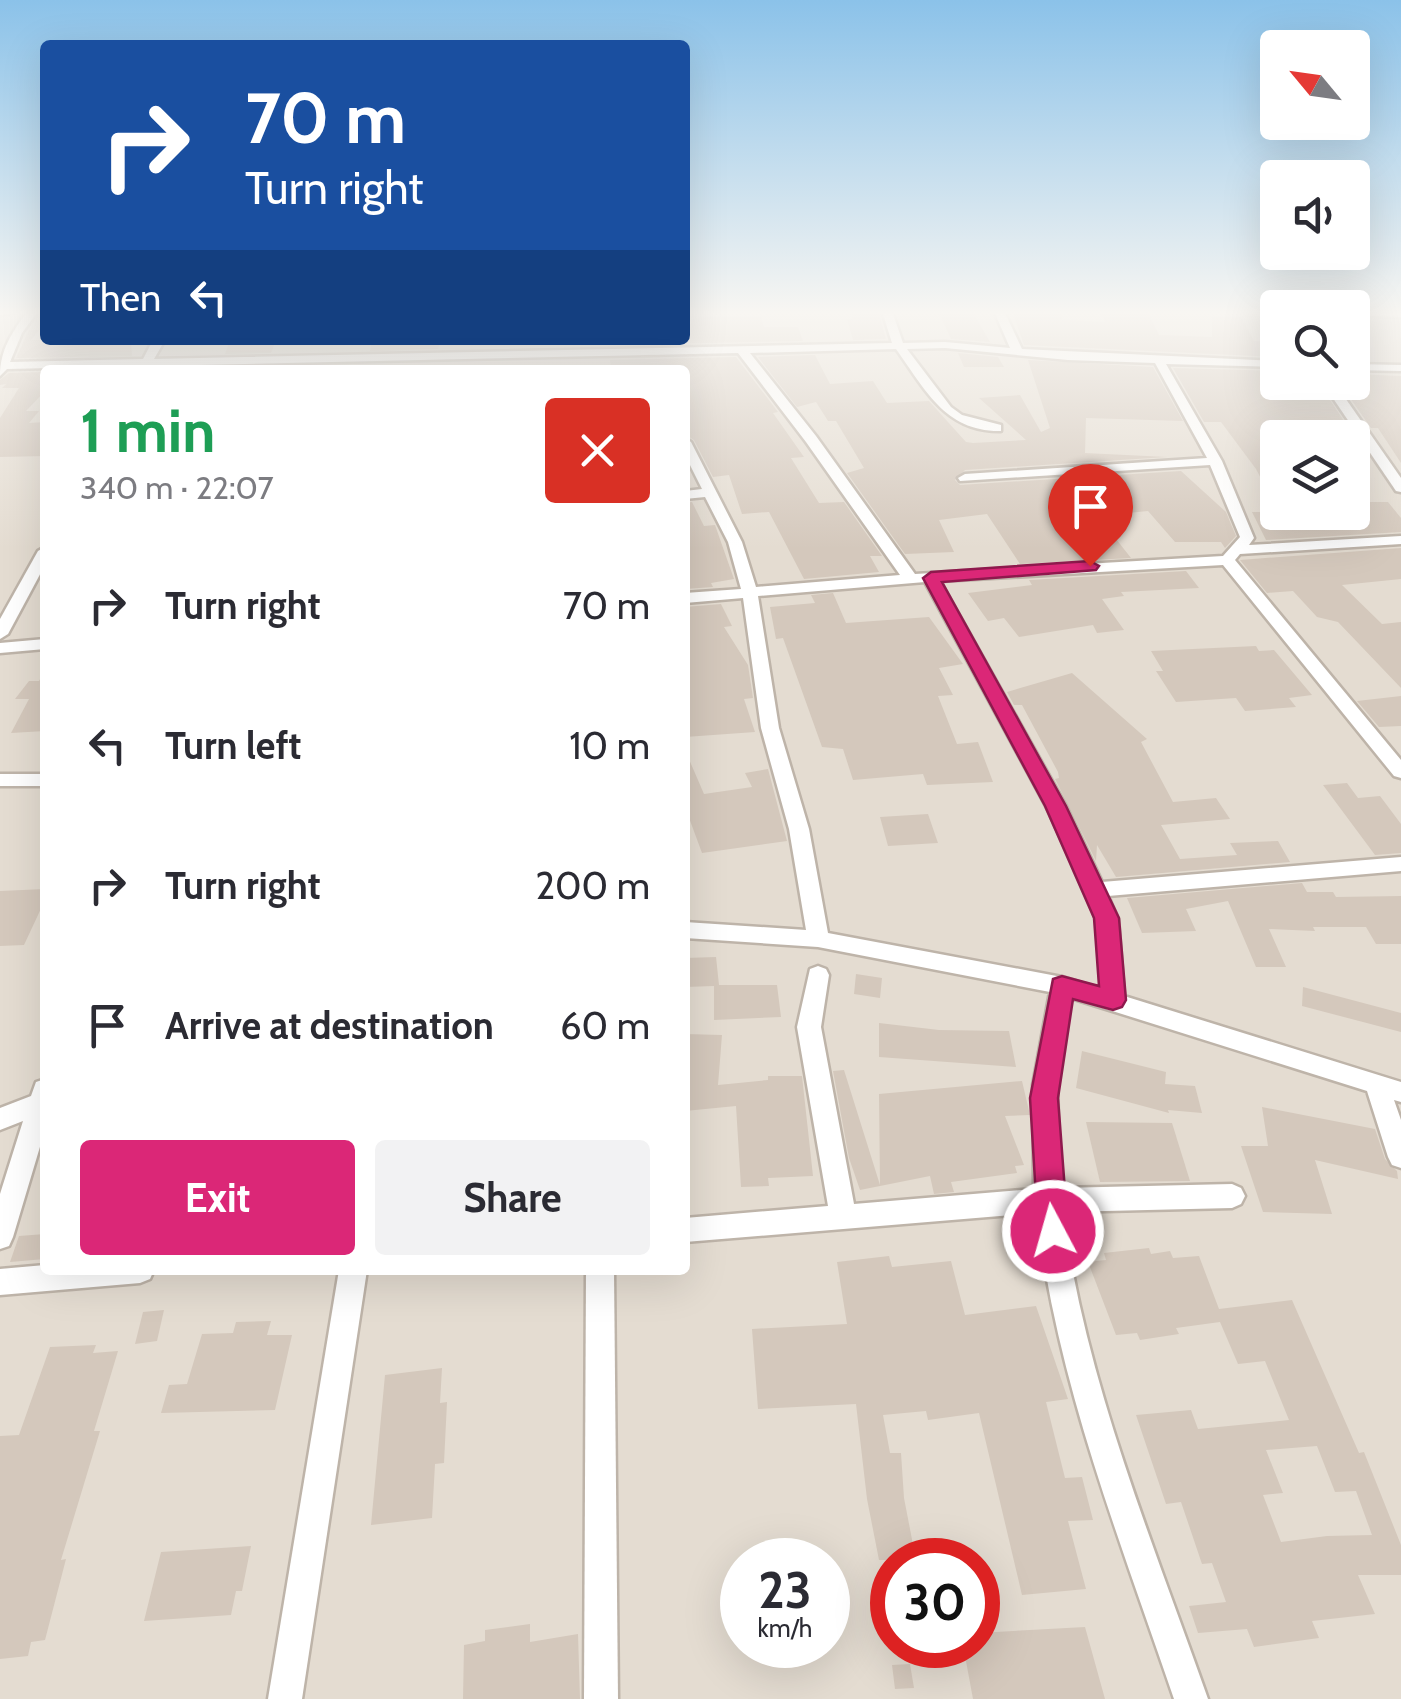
<!DOCTYPE html>
<html lang="en">
<head>
<meta charset="utf-8">
<style>
  :root { --surface:#fff; --page:#f2f2f3; --text:#2b2b33; --muted:#7c7c81; --accent:#db2777 }
  body { margin:0; font-family:Cabin,sans-serif; background:var(--page); color:var(--text); height:100vh; display:flex; flex-direction:column; font-size:38px; white-space:nowrap }
  * { box-sizing:border-box; margin:0 }
  p { font-size:32px; color:var(--muted) }
  .icon { flex:none; width:55px; height:55px; fill:none; stroke:currentColor; stroke-width:2; stroke-linecap:round; stroke-linejoin:round }
  .map { position:relative; flex:1; overflow:hidden }
  .drawer { position:absolute; left:40px; top:365px; width:650px; height:910px; display:flex; flex-direction:column; background:var(--surface); border-radius:10px; box-shadow:0 10px 40px #0002 }
  .drawer>* { flex:none }
  .hud { position:absolute; left:40px; top:40px; width:650px; height:305px; border-radius:10px; box-shadow:0 10px 40px #0002; background:#1a4fa0; color:#fff; overflow:hidden }
  .needle { width:65px; rotate:299deg }
  .fabs { position:absolute; left:1260px; top:30px; display:grid; gap:20px }
  .fabs a { display:grid; place-items:center; width:110px; height:110px; border-radius:10px; background:var(--surface); box-shadow:0 10px 40px #0002; font-size:50px }
  .speed { position:absolute; left:720px; top:1538px; display:flex; gap:20px; font-size:50px; font-weight:700; text-align:center }
  .speed>* { display:grid; place-content:center; width:130px; height:130px; border-radius:50%; background:var(--surface); box-shadow:0 10px 40px #0002; line-height:1 }
  .speed small { font-size:25px; font-weight:400 }
  .speed .limit { border:15px solid #d22; background:#fff; color:#111 }
  .pin { position:absolute; display:grid; place-items:center; width:85px; height:85px; color:#fff; margin:-102px -42px; border-radius:50% 50% 50% 0; rotate:-45deg; box-shadow:0 0 10px #0007 }
  .pin .icon { rotate:45deg }
  .me { position:absolute; width:110px; margin:-55px; rotate:354deg; stroke-linejoin:round; filter:drop-shadow(0 0 8px #0008) }
  .turn { display:flex; align-items:center; gap:35px; height:210px; padding:0 40px; font-size:45px }
  .turn .icon { width:130px; height:130px; stroke-width:2.5 }
  .turn b { display:block; font-size:70px; line-height:85px }
  .then { display:flex; align-items:center; height:95px; padding:0 40px; background:#0003; gap:20px; font-size:38px }
  .round { display:grid; place-items:center; flex:none; width:105px; height:105px; border-radius:10px; background:var(--page) }
  .summary { display:flex; align-items:center; justify-content:space-between; height:170px; padding:0 40px }
  h1 { font-size:60px; font-weight:700; line-height:75px; color:#1e9e55 }
  .cta { display:flex; gap:20px; margin-top:auto; padding:20px 40px }
  .cta a { flex:1; height:115px; border-radius:10px; background:var(--accent); color:#fff; font-size:40px; font-weight:700; line-height:115px; text-align:center }
  .cta a+a { background:var(--page); color:var(--text) }
  ul { padding:0; list-style:none }
  li { display:flex; align-items:center; gap:30px; height:140px; padding:0 40px }
  li div { flex:1 }
  li b { display:block; font-size:38px }
  li em { font-style:normal }
  .map>svg:first-child { display:block }
  .residential { fill:#e4dcd1; fill-rule:evenodd }
  .building { fill:#d4c8bc; fill-rule:evenodd }
  .lines { fill:none; stroke-linecap:round; stroke-linejoin:round }
  .street-casing { stroke:#beb4a9; stroke-width:5 }
  .street { fill:#fff; fill-rule:evenodd }
  .route { fill:#db2777; stroke:#8e194d; stroke-width:2.5 }
</style>
</head>
<body>
<div class="map">
<svg width="1401" height="1699" viewBox="0 0 1401 1699">
  <rect width="100%" height="100%" fill="#f0eae3"/>
  <path class="residential" d="M0 311H45V340H685V311H1277L1278 382H1352L1353 311H1401V1699H0ZM45 370H685V1270H45ZM1278 438H1352V512H1278ZM742 1560H828V1645H742ZM892 1560H978V1645H892Z"/>
  <g class="building">
    <path d="M852 311H878L886 339 853 340 847 319H852Z"/>
    <path d="M938 311H972L990 342 951 339Z"/>
    <path d="M1012 311H1060L1062 320 1105 322 1101 311H1147L1159 335 1212 337V316L1241 317 1254 341 1272 342 1278 357 1024 345Z"/>
    <path d="M716 316 761 317 764 327H798L803 341 609 345 608 340H685V324H691V319Z"/>
    <path d="M29 330H39L31 340H131L132 356 16 358Z"/>
    <path d="M230 340H276L271 353 225 354Z"/>
    <path d="M372 340 409 342 440 341 438 349 370 351Z"/>
    <path d="M958 353 998 357 1004 367H964Z"/>
    <path d="M815 355 830 384 873 381 887 403 929 401 966 442 973 443 1026 440 979 398 1020 395 1041 432 1050 428 1028 360 1153 367 1183 421 1086 418 1085 453 1167 457 965 470 955 480 960 485 1181 471 1226 512 1236 536 1225 548 1221 542H1175L1148 511 1098 516 1131 558 1020 564 987 514 939 520 954 552 905 554 847 473 864 468 836 421H828L816 402 797 407 758 357Z"/>
    <path d="M736 357 778 412 773 413 804 457 791 458 819 503 844 502 882 556H870L879 572 804 579 769 512 742 514 729 475 713 477 694 440 685 434V370H611L610 360Z"/>
    <path d="M1173 368 1278 371V382H1318L1348 427 1278 425V511L1256 469 1221 422H1204Z"/>
    <path d="M45 372V391L26 411H39L29 423 45 422V456L0 457V418L19 388H2L6 384 0 385V380L9 373Z"/>
    <path d="M1352 374 1401 376V463L1378 428H1371L1339 382H1352Z"/>
    <path d="M692 502 704 526 715 525 734 579 711 583 713 587 685 589V503Z"/>
    <path d="M1356 502H1388L1401 518V532L1266 540 1252 512H1364Z"/>
    <path d="M1401 548V579L1342 585 1382 624 1401 622V688L1338 622 1317 617 1293 591 1267 593 1240 560Z"/>
    <path d="M1186 571 1199 588 1121 592 1124 596 1102 599 1124 630 1097 633 1093 625 1019 637 1004 618 988 621 968 593 1032 585 1029 580Z"/>
    <path d="M833 593 846 623 929 617 963 664 939 668 953 695 938 696 957 744 978 742 993 782 927 785 923 774 853 780 843 749 822 747 783 638 776 639 770 607 815 603 811 595Z"/>
    <path d="M721 604 732 626 724 627 748 665 753 698 744 699 755 732 685 737V607Z"/>
    <path d="M1256 646 1259 651 1274 650 1312 695 1289 698 1296 707 1245 711 1236 698 1176 702 1156 671H1163L1151 651Z"/>
    <path d="M45 670V731L11 733 29 699H15L29 681H39Z"/>
    <path d="M1072 673 1147 739 1141 742 1173 802 1216 798 1230 819 1161 825 1180 859 1237 855 1230 843 1278 841 1290 862 1116 877 1097 845 1096 861 1055 779 1059 778 1058 772 1022 705H1014L1007 692Z"/>
    <path d="M1401 696V726L1379 727 1357 701Z"/>
    <path d="M685 750 704 794 752 787 745 773 768 769 787 841 702 853 685 807Z"/>
    <path d="M1347 783 1358 798 1380 796 1401 824V853L1375 855 1323 785Z"/>
    <path d="M928 814 938 843 888 846 880 817Z"/>
    <path d="M1302 883 1307 892H1333L1336 897 1401 896V944H1376L1366 927H1313L1315 931 1269 929 1286 967H1256L1228 901 1186 909 1196 931 1142 933 1127 898Z"/>
    <path d="M45 889V900L24 945 0 946V891Z"/>
    <path d="M716 957 719 985H777L781 1017 714 1020V986L685 987V958Z"/>
    <path d="M856 974 882 978 880 998 854 994Z"/>
    <path d="M1303 987 1401 1013V1032L1302 1006Z"/>
    <path d="M879 1023 939 1030 1009 1031 1016 1067 879 1057Z"/>
    <path d="M685 1034 722 1035 718 1085 768 1080V1076H802L813 1176 768 1178 769 1186 741 1187 736 1106 685 1111Z"/>
    <path d="M1082 1051 1166 1072 1165 1084 1195 1086 1202 1113 1168 1110 1169 1113 1076 1088Z"/>
    <path d="M844 1070 880 1185 879 1094 1022 1081 1030 1115 1005 1116 1024 1165 1015 1166 1017 1173 951 1182 954 1192 934 1194 930 1176 860 1190 849 1158 833 1071Z"/>
    <path d="M1262 1107 1375 1129 1385 1159 1397 1171 1398 1179 1315 1160 1332 1214 1263 1212 1241 1146H1268Z"/>
    <path d="M1086 1122 1172 1123 1190 1181 1100 1182Z"/>
    <path d="M45 1234V1259L10 1262 19 1236Z"/>
    <path d="M1149 1248 1151 1254 1170 1251 1173 1258 1199 1256 1219 1309 1292 1300 1359 1453 1364 1452 1401 1545V1575H1358L1375 1614 1312 1621 1319 1638 1254 1647 1247 1629 1198 1633 1189 1606 1226 1602 1212 1563 1202 1564 1181 1502 1166 1504 1136 1415 1191 1410 1198 1429 1289 1420 1265 1361 1238 1364 1220 1322 1176 1328 1179 1334 1140 1340 1137 1333 1116 1335 1088 1262 1106 1260 1104 1253ZM1317 1446 1335 1492 1356 1491 1372 1535 1327 1536 1281 1542 1263 1495 1283 1493 1266 1450Z"/>
    <path d="M889 1256 892 1267 951 1261 965 1315 1036 1306 1068 1399 1046 1402 1065 1478 1082 1477 1093 1520 1068 1521 1086 1589 1022 1595 979 1413 928 1420 926 1411 883 1415 890 1453H901L904 1498 916 1560H879L867 1499 856 1404 758 1409 752 1329 847 1324 837 1262Z"/>
    <path d="M164 1310 157 1341 135 1344 143 1312Z"/>
    <path d="M271 1321 267 1335H292L275 1410 161 1413 169 1385 187 1384 202 1334 233 1333 236 1322Z"/>
    <path d="M96 1345 93 1353 118 1351 94 1431H100L61 1560 66 1559 45 1640 31 1642 28 1656 0 1659V1436L19 1435 50 1347Z"/>
    <path d="M442 1368 440 1403 447 1402 444 1463 435 1464 432 1518 371 1525 385 1375Z"/>
    <path d="M251 1546 242 1591H236L231 1615 144 1621 161 1552Z"/>
    <path d="M530 1624V1642L578 1634 580 1699H463L464 1645 485 1641V1630Z"/>
    <path d="M1085 1627 1105 1699H973L963 1645H978V1633Z"/>
    <path d="M910 1664 914 1688 895 1689 892 1665Z"/>
  </g>
  <g class="lines">
    <g class="street-casing">
      <g id="street">
        <path d="M0 311H20L0 315Z"/>
        <path d="M28 311H38L22 333 10 362 143 359 153 340H165L154 359 892 343 882 311H892L903 343 945 342 1010 348 994 311H1004L1022 349 1278 361V367L1166 364 1222 461 1254 538 1249 545 1401 536V544L1240 554 1235 560 1401 760V778L1394 776 1223 565 940 581 1066 806 1102 882 1401 857V871L1108 896 1118 919 1124 996 1401 1082V1102L1394 1100 1401 1120V1168L1392 1165 1388 1157 1367 1091 1071 998 1057 1085 1060 1188 1232 1184 1241 1188 1245 1196 1241 1204 1232 1208 1063 1212C1085 1380 1152 1540 1208 1699H1174C1120 1540 1056 1380 1037 1213L685 1242V1218L828 1206 797 1027 810 969 818 966 826 969 829 975 821 1027 854 1204 1034 1189 1033 1085 1050 992 818 947 685 938V922L806 930 789 829 761 728 743 598 685 603V593L741 589 728 542 705 497 685 499V491L702 489 685 455V438L691 442 742 542 756 587 900 575 806 442 738 353 151 366 149 370H137L139 366 7 369 0 376C0 350 12 332 28 311ZM945 348 1068 360 1155 363 1207 458 965 474 958 478 960 481 1210 465 1240 537 1223 556 915 574 816 436 750 353 896 349C925 389 945 432 1001 431V425L962 415 951 407 907 349ZM925 582 1046 806 1085 890 1096 919 1101 989 1062 977 828 933 809 829 779 728 758 596Z"/>
        <path d="M1260 311H1270L1278 319V330Z"/>
        <path d="M1352 311H1401V317L1352 315Z"/>
        <path d="M1352 364 1401 365V371L1352 370Z"/>
        <path d="M1322 382H1334L1401 478V492L1396 491Z"/>
        <path d="M45 547V565L8 634 0 639V619L38 551Z"/>
        <path d="M45 639V649L0 653V643Z"/>
        <rect x="0" y="774" width="45" height="12"/>
        <path d="M45 1079V1130L13 1237 9 1246 0 1249V1194L23 1121 0 1130V1108L31 1096 36 1082Z"/>
        <path d="M45 1265V1270H154L150 1279 140 1283 0 1295V1269Z"/>
        <path d="M339 1270H367L302 1699H268Z"/>
        <path d="M586 1270H614L618 1699H584Z"/>
      </g>
    </g>
    <use href="#street" class="street"/>
  </g>
  <linearGradient id="sky" x2="0" y2="1"><stop stop-color="#8bc2e9"/><stop offset="0.57" stop-color="#f8f6f2"/><stop offset="1" stop-color="#f8f6f2" stop-opacity="0"/></linearGradient>
  <rect width="1401" height="549" fill="url(#sky)"/>
  <path class="route" d="M1090 561 1099 566 1096 570 942 582 1066 806 1119 918 1126 1000 1122 1007 1113 1010 1073 999 1058 1098 1068 1231 1064 1241 1053 1245 1042 1241 1038 1231 1030 1098 1053 979 1062 976 1099 986 1094 918 1045 806 923 578 931 572Z"/>
</svg>
<div class="fabs">
<a><svg class="needle" viewBox="-14 -14 28 28"><path d="M0-13l5 13h-10z" fill="#e53935"/><path d="M0 13l5-13h-10z" fill="#7c7c81"/></svg></a>
<a><svg class="icon" aria-label="sound" viewBox="0 0 24 24"><path d="M4 9h4l5-4v14l-5-4H4zM17 9q2 3 0 6"/></svg></a>
<a><svg class="icon" aria-label="search" viewBox="0 0 24 24"><circle cx="10" cy="10" r="6"/><path d="M15 15l6 6"/></svg></a>
<a><svg class="icon" aria-label="layers" viewBox="0 0 24 24"><path d="M12 4l9 5-9 5-9-5zM3 14l9 5 9-5"/></svg></a>
</div>
<div class="speed"><div>23<small>km/h</small></div><div class="limit">30</div></div>
<div class="pin" style="left:1090px;top:566px;background:#d93025"><svg class="icon" aria-label="arrive" viewBox="0 0 24 24"><path d="M6 21V4h12l-3 4 3 4H6"/></svg></div>
<svg class="me" style="left:1053px;top:1231px" viewBox="-20 -20 40 40"><circle r="17" fill="#db2777" stroke="#fff" stroke-width="3"/><path d="M0-11L8 9 0 5-8 9z" fill="#fff"/></svg>
<div class="hud">
<div class="turn"><svg class="icon" aria-label="right" viewBox="0 0 24 24"><path d="M7 20v-9h11M14 6l5 5-5 5"/></svg><div><b>70 m</b>Turn right</div></div>
<div class="then">Then<svg class="icon" aria-label="left" viewBox="0 0 24 24"><path d="M17 20v-9H6M10 6l-5 5 5 5"/></svg></div>
</div>
<section class="drawer">
<div class="summary"><div><h1>1 min</h1><p>340 m · 22:07</p></div><a class="round" style="background:#d93025;color:#fff"><svg class="icon" aria-label="close" viewBox="0 0 24 24"><path d="M6 6l12 12M18 6L6 18"/></svg></a></div>
<ul>
<li><svg class="icon" aria-label="right" viewBox="0 0 24 24"><path d="M7 20v-9h11M14 6l5 5-5 5"/></svg><div><b>Turn right</b></div><em>70 m</em></li>
<li><svg class="icon" aria-label="left" viewBox="0 0 24 24"><path d="M17 20v-9H6M10 6l-5 5 5 5"/></svg><div><b>Turn left</b></div><em>10 m</em></li>
<li><svg class="icon" aria-label="right" viewBox="0 0 24 24"><path d="M7 20v-9h11M14 6l5 5-5 5"/></svg><div><b>Turn right</b></div><em>200 m</em></li>
<li><svg class="icon" aria-label="arrive" viewBox="0 0 24 24"><path d="M6 21V4h12l-3 4 3 4H6"/></svg><div><b>Arrive at destination</b></div><em>60 m</em></li>
</ul>
<div class="cta"><a>Exit</a><a>Share</a></div>
</section>
</div>
</body>
</html>
